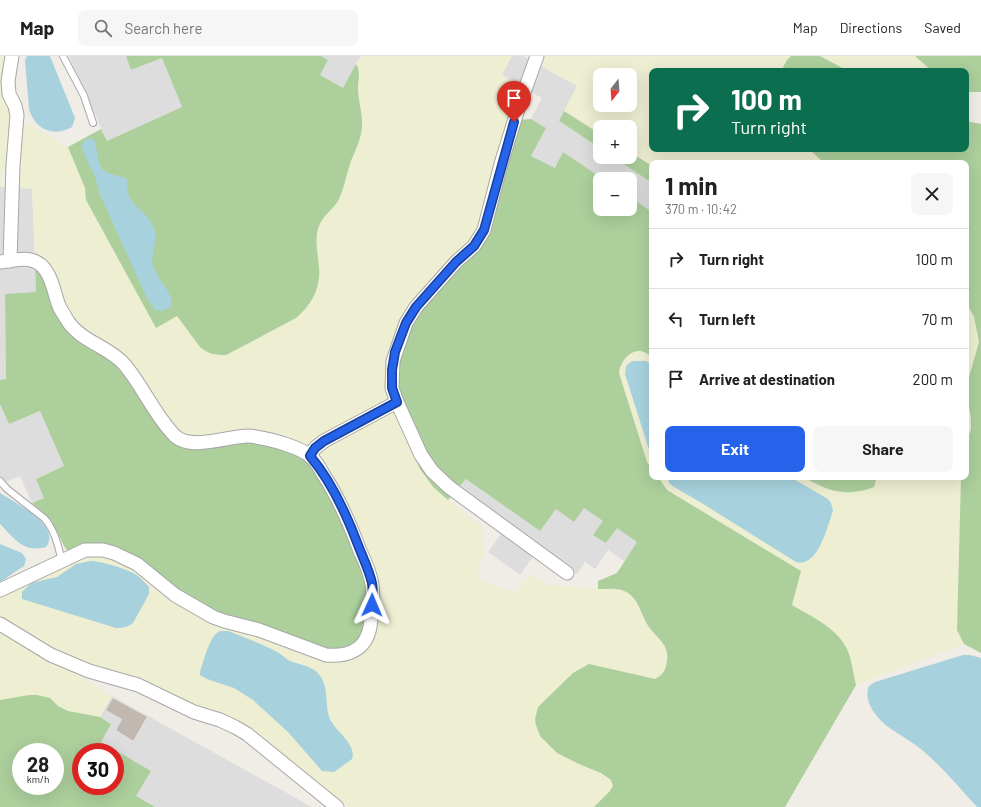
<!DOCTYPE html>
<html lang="en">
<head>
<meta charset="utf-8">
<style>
  :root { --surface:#fff; --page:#f6f6f6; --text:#222; --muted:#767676; --line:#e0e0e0; --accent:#2563eb }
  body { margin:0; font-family:Barlow,sans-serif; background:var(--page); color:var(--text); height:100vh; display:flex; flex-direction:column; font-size:15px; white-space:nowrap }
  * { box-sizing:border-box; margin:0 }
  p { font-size:13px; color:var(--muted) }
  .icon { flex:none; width:22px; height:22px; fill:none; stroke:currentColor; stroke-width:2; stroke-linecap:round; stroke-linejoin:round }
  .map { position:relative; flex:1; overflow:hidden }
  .side { position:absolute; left:649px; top:104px; width:320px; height:320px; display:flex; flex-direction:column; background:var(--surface); border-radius:8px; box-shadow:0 4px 16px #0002 }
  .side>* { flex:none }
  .guide { position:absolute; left:649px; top:12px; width:320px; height:84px; border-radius:8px; box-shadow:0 4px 16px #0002; background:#0b6e4f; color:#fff; overflow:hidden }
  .needle { width:26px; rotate:197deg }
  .fabs { position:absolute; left:593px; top:12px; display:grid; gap:8px }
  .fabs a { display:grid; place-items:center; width:44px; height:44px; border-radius:8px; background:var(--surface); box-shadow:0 4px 16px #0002; font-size:20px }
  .speed { position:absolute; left:12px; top:687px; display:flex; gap:8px; font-size:20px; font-weight:700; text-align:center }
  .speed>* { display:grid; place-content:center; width:52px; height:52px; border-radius:50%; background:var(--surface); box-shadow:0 4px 16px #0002; line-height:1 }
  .speed small { font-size:10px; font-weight:400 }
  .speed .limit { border:6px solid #d22; background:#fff; color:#111 }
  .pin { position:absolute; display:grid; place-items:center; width:34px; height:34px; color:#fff; margin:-41px -17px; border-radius:50% 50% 50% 0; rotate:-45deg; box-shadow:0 0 4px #0007 }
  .pin .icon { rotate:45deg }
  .me { position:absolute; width:44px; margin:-22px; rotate:1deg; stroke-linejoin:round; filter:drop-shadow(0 0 3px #0008) }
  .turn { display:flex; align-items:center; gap:14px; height:84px; padding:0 16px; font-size:18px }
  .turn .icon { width:52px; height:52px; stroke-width:2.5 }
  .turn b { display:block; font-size:28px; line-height:34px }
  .round { display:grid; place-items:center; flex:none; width:42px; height:42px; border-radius:8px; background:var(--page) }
  .headline { display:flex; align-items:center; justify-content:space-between; height:68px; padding:0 16px }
  h1 { font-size:24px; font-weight:700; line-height:30px }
  .action { display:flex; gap:8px; margin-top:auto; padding:8px 16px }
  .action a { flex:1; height:46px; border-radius:8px; background:var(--accent); color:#fff; font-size:16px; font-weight:700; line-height:46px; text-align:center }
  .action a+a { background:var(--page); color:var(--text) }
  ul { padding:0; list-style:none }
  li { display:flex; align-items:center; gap:12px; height:60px; padding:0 16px; border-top:1px solid var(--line) }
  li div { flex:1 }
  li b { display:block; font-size:15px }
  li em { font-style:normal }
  header { display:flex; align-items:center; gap:24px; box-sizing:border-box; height:56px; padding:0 20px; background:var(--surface); border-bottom:1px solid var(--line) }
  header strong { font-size:19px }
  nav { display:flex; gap:22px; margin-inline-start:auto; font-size:14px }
  .search { width:280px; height:36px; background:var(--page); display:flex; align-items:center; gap:10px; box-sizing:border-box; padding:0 14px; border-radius:8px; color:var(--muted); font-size:15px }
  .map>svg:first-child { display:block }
  .residential { fill:#dedddd }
  .farmland { fill:#edeed2; fill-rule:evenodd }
  .forest { fill:#accf9c; fill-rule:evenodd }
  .water { fill:#a7d2dd }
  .building { fill:#c1b8b2; stroke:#c2b3a9 }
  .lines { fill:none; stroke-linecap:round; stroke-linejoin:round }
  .service-casing { stroke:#a7a7a7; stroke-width:8 }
  .minor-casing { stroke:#a7a7a7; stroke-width:15 }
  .service { stroke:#fff; stroke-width:6 }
  .minor { stroke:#fff; stroke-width:13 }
  .route-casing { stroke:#184099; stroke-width:10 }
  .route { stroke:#2563eb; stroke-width:7 }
</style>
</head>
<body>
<header>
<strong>Map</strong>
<div class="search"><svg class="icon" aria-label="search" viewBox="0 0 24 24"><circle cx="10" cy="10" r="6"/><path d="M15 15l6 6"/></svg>Search here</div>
<nav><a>Map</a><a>Directions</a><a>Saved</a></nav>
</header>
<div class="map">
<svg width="981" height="751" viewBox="0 0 981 751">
  <rect width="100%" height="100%" fill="#f0ece6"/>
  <g class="residential">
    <path d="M69 0H126L132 14 162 2 182 51 107 85Z"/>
    <path d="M321 0H361L343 32 320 19 328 4Z"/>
    <path d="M512 0H523L577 30 559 65 600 92V101H613L652 127V156L630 141V123H603L564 97 555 112 531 100 546 72 531 63 542 42 501 19Z"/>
    <path d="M0 131 32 133 36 236 5 238 6 324H0Z"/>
    <path d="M0 348 9 368 40 355 64 410 36 423 44 442 32 447 20 420 3 427 0 420Z"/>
    <path d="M466 423 540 475 556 452H584L603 465 606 487 617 471 638 486 624 505 608 494 595 513 585 506 577 518 539 492 520 519 488 496 507 470 457 435Z"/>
    <path d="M112 640 312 751H155L136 740 151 715 100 686 111 668 100 661Z"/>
  </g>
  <g class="farmland">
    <path d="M0 0H10L14 64 9 115H2V131H0Z"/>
    <path d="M361 0H512L502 19 521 30 478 175 435 221 389 298 387 344 306 393 200 383 182 380 91 277 78 268 35 199 32 133 17 132 23 70 30 69 68 91 85 132 86 144 156 272 177 260 200 291 305 255 311 246 316 236 319 225V214L316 192 319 170 323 161 339 144 350 107 359 86 362 70 358 32 359 13 356 8Z"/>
    <path d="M541 0H791L787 4 781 15H652V93H809L824 107H652V110L630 96V71H600V78L564 55 577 30 539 9ZM600 19H630V49H600Z"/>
    <path d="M820 0H915L932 15H848Z"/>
    <path d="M966 246 974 260 979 286 967 328 971 363V373L966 388Z"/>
    <path d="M637 295 649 298 652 302V413L647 406 619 317 622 305 631 297Z"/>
    <path d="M394 356 414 402 427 423 448 444 482 470 483 498 477 519 487 527 514 536 531 519 547 529 568 531 618 533 629 537 633 542 640 552 647 569 667 592 668 604 664 616 660 621 655 623 589 608 548 689 557 697 579 708 601 717 611 724 613 730 610 735 594 751H348L261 685 224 661 118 617 57 598 0 562V536L45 516 95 500 104 499 119 503 170 540 325 604 338 606 359 598 373 578 377 567 381 543 379 525 360 471 319 407 317 401 318 395 358 371Z"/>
    <path d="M658 421H803L820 430 837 436 850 437 874 431 877 421H961L957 574 964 588 856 629 848 594 841 584 824 567 792 550 667 434Z"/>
    <path d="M0 573 112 640 100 661 68 655 58 650 50 642 37 639 0 644Z"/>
  </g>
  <g class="forest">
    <path d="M126 0H321L328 4 320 19 343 32 356 8C361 16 358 23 358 32 358 45 363 58 362 71 361 85 354 96 350 108 346 120 344 133 339 143 334 153 323 159 319 170 314 183 318 198 319 212 321 232 311 250 296 262L226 299C215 299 208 298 200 291L177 260 156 272 86 144 85 132 68 91 101 73 107 85 182 51 162 2 131 14Z"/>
    <path d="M791 0H820L848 15H781L787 4Z"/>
    <path d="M915 0H981V36H966V15H932Z"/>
    <path d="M564 55 600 78V92L559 65Z"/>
    <path d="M531 63 546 72 531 100 555 112 563 96 603 123H600V153H630V141L652 156V302C639 286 621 300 619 317L647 406 652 413V421H658L667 434 801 515 792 549C812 561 836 571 847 593 852 603 853 618 856 629L785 751H594L610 735 613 730 611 724 601 717 579 708 557 697 540 680 536 669 535 663 538 651 573 617 589 608 655 623C661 620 664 617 666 610 672 588 657 584 647 568 641 558 639 544 628 537 619 531 609 533 598 533V525L617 517 637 486 617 472 606 487 593 479 603 465 584 452 574 466 556 453 540 475 466 423 448 444 433 431 420 413 394 356 402 349 396 324 403 283 421 252 478 193 518 64Z"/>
    <path d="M966 65 981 68V597L964 588 957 574 961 421H966V388L971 373V363L967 338V328L979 286 974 261 966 246V107H824L809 93H966Z"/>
    <path d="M630 96 652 110V127L613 101H630Z"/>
    <path d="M35 209 39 212 56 251 111 300 174 383 261 385 308 402 329 433 369 529 367 572 358 587 338 597 225 562 177 536 139 505 67 494 64 490 51 464 32 447 44 442 36 423 64 410 40 355 9 368 0 348V324L6 323 5 238 36 236Z"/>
    <path d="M803 421H877L874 431C845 442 829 435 803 421Z"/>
    <path d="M29 639H37L50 642 58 650 68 655 100 661 111 668 101 686 151 715 136 740 155 751H0V644ZM21 696H55V730H21ZM81 696H115V730H81Z"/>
  </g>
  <g class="water">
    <path d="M27 0H50L75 62 72 71C56 81 37 75 30 56 28 52 29 46 28 41 27 29 26 17 25 4Z"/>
    <path d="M90 82 94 84C99 94 95 112 108 117 114 119 121 120 126 122 129 128 126 134 129 140 136 153 152 161 155 176 157 184 153 196 152 204 153 208 154 213 156 216 160 227 175 239 171 251L162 255 155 254 147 242 100 139 95 121 81 91 84 85Z"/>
    <path d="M632 305H646L652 309V403L625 318 626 310Z"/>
    <path d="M667 421H790L828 443 831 447 833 455C827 471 818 512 796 506L700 446 674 431 670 428Z"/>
    <path d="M0 437C14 446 46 462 49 479 50 484 48 488 46 491 23 497 15 483 0 468Z"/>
    <path d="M0 488 22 497 26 503 24 510 0 526Z"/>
    <path d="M90 505C100 505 129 513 138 520 142 523 145 527 149 531V538L133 567C128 571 123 572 116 572L22 543V536L31 527 57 521 76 508Z"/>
    <path d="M220 575H228C245 582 263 588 279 597 282 599 285 602 288 604 301 610 315 609 322 623 329 635 324 653 331 665 337 676 357 689 352 703L334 716 322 715 288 676 253 644 234 632 207 623 200 619V616C204 605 209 580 220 575Z"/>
    <path d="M963 599H970L981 602V751H977C959 731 942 711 922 694 907 681 887 674 876 659 869 650 865 640 869 630L875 626Z"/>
  </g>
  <path class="building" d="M113 643 146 661 133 684 117 674 123 663 107 654Z"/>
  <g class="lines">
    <g class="service-casing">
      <g id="service">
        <path d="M63 0 84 40 93 67"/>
        <path d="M0 425 7 433 44 462C55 474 58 490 62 505"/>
      </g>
    </g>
    <g class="minor-casing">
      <g id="minor">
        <path d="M537 0 518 53 501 108 484 174 474 190 456 206 416 251 406 267 393 305 392 332 397 346 421 399 432 415 449 431 567 517"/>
        <path d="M10 205 13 109 17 59 15 50 9 38 8 25 12 0"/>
        <path d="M0 206C13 205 29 199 41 209 52 219 54 237 59 250 62 256 66 262 69 267 83 286 109 291 124 308 143 330 154 359 175 380 191 395 229 380 248 380 253 380 257 381 261 382 274 384 301 392 310 400 316 405 320 412 323 418 339 442 350 468 360 495 365 505 370 517 372 528 374 541 372 558 370 571 366 594 347 601 326 599L259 574 224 565 213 561 175 539 137 508 114 497 103 494H85L0 534"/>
        <path d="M310 400 315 392 324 385 397 346"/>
        <path d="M0 568 51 599 89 615 138 629 194 656 220 664 235 671 247 678 337 751"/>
      </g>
    </g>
    <use href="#service" class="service"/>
    <use href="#minor" class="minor"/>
  </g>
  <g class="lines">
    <g class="route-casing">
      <path id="route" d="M372 549C373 542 373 534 372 527 369 514 363 502 358 489 346 457 332 426 310 400L315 392 324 385 397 346 392 332V314L395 296 406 267 416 251 456 206 474 190 484 174 514 66"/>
    </g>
    <use href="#route" class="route"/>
  </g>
</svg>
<div class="fabs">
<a><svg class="needle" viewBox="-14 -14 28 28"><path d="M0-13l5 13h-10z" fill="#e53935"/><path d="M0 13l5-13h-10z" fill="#767676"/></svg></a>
<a>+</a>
<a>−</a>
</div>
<div class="speed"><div>28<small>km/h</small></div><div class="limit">30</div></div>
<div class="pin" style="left:514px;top:66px;background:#d93025"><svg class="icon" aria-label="arrive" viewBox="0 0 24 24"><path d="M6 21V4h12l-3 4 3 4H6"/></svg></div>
<svg class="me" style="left:372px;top:549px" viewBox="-20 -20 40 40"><path d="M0-17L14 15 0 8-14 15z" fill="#2563eb" stroke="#fff" stroke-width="4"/></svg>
<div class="guide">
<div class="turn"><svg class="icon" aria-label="right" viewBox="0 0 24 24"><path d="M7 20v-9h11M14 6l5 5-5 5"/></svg><div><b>100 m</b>Turn right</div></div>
</div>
<section class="side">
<div class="headline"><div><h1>1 min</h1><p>370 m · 10:42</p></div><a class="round"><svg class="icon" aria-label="close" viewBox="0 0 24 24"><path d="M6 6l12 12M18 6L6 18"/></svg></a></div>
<ul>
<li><svg class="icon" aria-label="right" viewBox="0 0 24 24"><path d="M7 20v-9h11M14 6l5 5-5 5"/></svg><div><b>Turn right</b></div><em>100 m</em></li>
<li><svg class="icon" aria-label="left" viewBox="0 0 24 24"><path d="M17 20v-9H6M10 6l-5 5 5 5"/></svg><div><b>Turn left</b></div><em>70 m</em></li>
<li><svg class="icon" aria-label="arrive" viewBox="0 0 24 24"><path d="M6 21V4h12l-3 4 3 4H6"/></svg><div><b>Arrive at destination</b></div><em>200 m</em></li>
</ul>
<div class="action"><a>Exit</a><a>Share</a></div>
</section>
</div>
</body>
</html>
